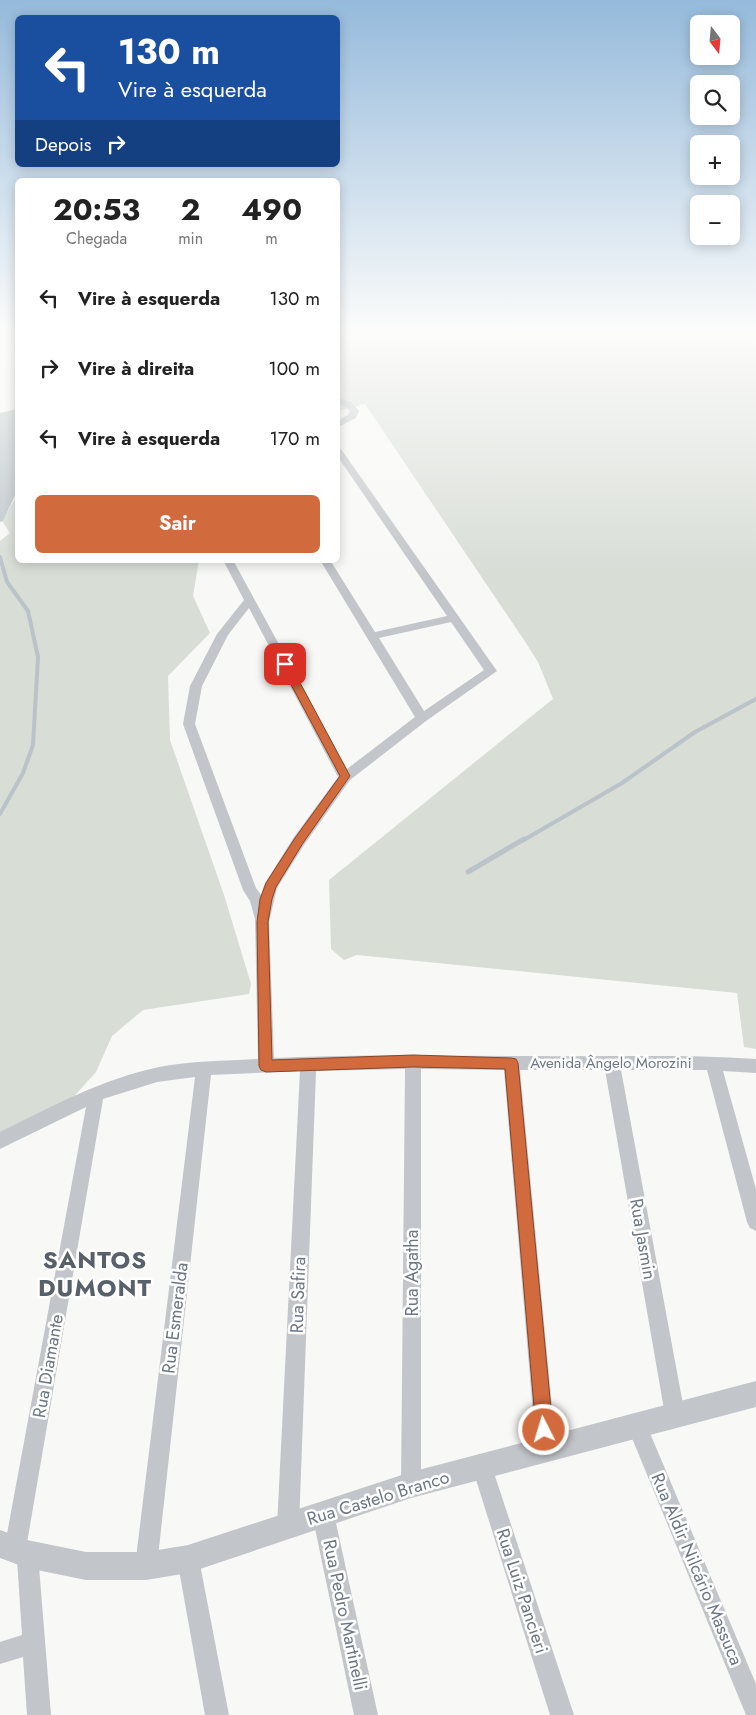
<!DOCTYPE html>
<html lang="pt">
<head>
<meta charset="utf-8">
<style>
  :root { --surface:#fff; --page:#f2f2f2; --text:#222; --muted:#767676; --accent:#d16a3d }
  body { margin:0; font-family:Jost,sans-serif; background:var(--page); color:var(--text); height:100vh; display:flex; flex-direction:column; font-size:19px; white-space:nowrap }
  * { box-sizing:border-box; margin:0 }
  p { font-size:16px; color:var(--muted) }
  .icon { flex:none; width:28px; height:28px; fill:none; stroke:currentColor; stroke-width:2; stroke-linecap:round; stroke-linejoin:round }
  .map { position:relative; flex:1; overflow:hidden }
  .sheet { position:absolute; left:15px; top:178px; width:325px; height:385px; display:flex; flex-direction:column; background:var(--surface); border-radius:8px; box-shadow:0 2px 12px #0003 }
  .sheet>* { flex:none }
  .top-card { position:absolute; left:15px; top:15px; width:325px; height:152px; border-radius:8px; box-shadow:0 2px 12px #0003; background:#1a4fa0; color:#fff; overflow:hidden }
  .needle { width:32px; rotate:164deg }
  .tools { position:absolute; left:690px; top:15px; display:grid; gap:10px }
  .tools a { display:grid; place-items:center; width:50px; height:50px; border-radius:8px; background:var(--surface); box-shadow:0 2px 12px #0003; font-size:25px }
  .pin { position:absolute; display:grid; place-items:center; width:42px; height:42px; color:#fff; margin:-21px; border-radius:10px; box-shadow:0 2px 8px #0006 }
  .me { position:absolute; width:55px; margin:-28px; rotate:355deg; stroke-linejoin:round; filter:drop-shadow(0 0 4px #0008) }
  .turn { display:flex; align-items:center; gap:18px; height:105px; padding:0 20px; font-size:22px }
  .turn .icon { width:65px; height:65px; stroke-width:2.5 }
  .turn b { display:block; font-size:35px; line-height:42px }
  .then { display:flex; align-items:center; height:48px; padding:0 20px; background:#0003; gap:10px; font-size:19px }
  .eta { display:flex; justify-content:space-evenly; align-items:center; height:85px; text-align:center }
  .eta b { font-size:30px; font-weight:700; line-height:35px }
  .button { display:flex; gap:10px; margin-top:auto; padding:10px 20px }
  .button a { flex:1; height:58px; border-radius:8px; background:var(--accent); color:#fff; font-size:20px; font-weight:700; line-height:58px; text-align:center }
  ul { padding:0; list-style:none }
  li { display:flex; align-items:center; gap:15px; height:70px; padding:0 20px }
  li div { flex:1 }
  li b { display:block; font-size:19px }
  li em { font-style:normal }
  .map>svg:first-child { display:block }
  .green { fill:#d8ddd6 }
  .water { fill:#bac3c8 }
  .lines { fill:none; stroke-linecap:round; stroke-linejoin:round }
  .stream-far1 { stroke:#bac3c8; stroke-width:4 }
  .stream { stroke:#bac3c8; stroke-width:5 }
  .minor { fill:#c2c5c9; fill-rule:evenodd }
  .tertiary { fill:#c2c5c9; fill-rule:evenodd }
  .route { fill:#d16a3d; stroke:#884528 }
  .labels { text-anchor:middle; stroke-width:5; stroke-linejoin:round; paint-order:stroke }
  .street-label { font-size:15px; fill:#6b7784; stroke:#fff }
  .near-street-label { font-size:18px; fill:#6b7784; stroke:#fff }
  .near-district-label { font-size:24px; font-weight:bold; letter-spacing:1px; fill:#58606a; stroke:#fff }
</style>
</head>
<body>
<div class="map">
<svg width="756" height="1715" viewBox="0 0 756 1715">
  <rect width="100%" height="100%" fill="#f8f8f6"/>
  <g class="green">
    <path d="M338 333H736L756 346V1049L744 1047 737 993 357 955 344 960 331 949 329 880 553 699 538 662 524 640 365 404 338 411Z"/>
    <path d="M17 491 18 560H199L193 596 210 633 168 676 170 740 224 895 251 984 249 994 143 1010 112 1036 96 1072 69 1102 0 1133V541L10 533 2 521 17 496Z"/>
  </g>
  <path class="water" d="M17 409V491L3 521 0 522V413Z"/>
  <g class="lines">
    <g class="stream-far1">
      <path d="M0 557 7 582 28 611 38 657 33 745 23 773 0 814"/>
      <path d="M522 841 622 783 695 732 756 699"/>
    </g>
    <path class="stream" d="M468 872 524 839"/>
    <g class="minor">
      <path d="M338 398 351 402 359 411 356 418 338 427V421L349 414 350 411 345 406 338 404Z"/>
      <path d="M338 448 341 449 497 671 426 721 350 780 304 845 277 888 269 922 274 1058C362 1054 449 1056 538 1056 611 1057 683 1054 756 1059V1073L723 1071 756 1189V1231L750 1228 747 1222 707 1070H621L685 1415 682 1422 675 1425 668 1422 665 1415 605 1070H520L556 1449 553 1456 546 1459 539 1456 536 1449 504 1070 421 1069V1485L418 1492 411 1495 404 1492 401 1485 405 1069 316 1071 299 1526 296 1534 288 1537 280 1534 277 1526 300 1071 211 1075 157 1566 154 1574 146 1577 138 1574 135 1566 195 1077 157 1082 103 1099 27 1543 35 1546 38 1554 51 1715H27L23 1657 0 1664V1642L22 1635 17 1560 7 1558 4 1550 86 1107 0 1149V1132C51 1107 102 1079 159 1067 191 1061 225 1061 258 1059L255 919 250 901 243 890 183 724 190 686 217 634 244 600 223 560H233L347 769 415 717 320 560H330L375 632 447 616 338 457ZM249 608 338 777 294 837 265 883 261 895 256 888 195 724 202 686 228 635ZM451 622 484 670 424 711 379 638Z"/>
      <path d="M637 1416 644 1419 756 1684V1715H746L627 1426 630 1419Z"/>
      <path d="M482 1457 489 1460 492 1467 574 1715H550L472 1467 475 1460Z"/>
      <path d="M323 1503 330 1507 334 1514 378 1715H354L312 1514 316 1507Z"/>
      <path d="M188 1548 196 1551 199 1559 229 1715H205L177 1559 180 1551Z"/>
    </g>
    <path class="tertiary" d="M756 1381V1407L411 1498 188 1573 146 1580H86L27 1568 0 1558V1530L27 1540 86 1552H146L188 1545 411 1472Z"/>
  </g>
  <linearGradient id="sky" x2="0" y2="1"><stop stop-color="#95badb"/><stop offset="0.58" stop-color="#fcfcfb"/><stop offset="1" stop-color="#fcfcfb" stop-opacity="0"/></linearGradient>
  <rect width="756" height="573" fill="url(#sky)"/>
  <path class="route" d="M285 661 290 664 350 776 303 843 276 887 272 899 268 922 272 1060 413 1055 511 1058 516 1059 518 1063 553 1430 550 1435 544 1438 538 1435 536 1430 505 1069 413 1067 266 1072 261 1070 259 1066 257 922 260 899 266 883 295 838 340 776 280 664Z"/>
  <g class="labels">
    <g class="street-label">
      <text x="611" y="1068">Avenida Ângelo Morozini</text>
    </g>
    <g class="near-street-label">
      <text transform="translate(643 1239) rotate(80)" y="6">Rua Jasmin</text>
      <text transform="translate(412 1273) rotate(-90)" y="6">Rua Agatha</text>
      <text transform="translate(298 1295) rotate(-88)" y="6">Rua Safira</text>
      <text transform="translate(175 1318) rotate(-83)" y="6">Rua Esmeralda</text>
      <text transform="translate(48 1366) rotate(-80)" y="6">Rua Diamante</text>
      <text transform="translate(378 1498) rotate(-17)" y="6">Rua Castelo Branco</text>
      <text transform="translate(697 1569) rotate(67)" y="6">Rua Aldir Nilcário Massuca</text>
      <text transform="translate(522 1591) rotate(72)" y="6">Rua Luiz Pancieri</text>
      <text transform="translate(345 1615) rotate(78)" y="6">Rua Pedro Martinelli</text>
    </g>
    <g class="near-district-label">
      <text x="95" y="1268">SANTOS<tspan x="95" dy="28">DUMONT</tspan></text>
    </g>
  </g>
</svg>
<div class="tools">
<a><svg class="needle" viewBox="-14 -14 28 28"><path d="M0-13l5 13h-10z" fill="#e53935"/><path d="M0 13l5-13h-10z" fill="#767676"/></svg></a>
<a><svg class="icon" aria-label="search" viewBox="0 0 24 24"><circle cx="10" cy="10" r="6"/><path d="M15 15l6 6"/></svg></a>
<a>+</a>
<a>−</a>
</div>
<div class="pin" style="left:285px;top:664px;background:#d93025"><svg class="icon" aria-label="arrive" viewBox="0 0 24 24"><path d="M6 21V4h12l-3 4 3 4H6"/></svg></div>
<svg class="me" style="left:544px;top:1430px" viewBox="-20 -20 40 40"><circle r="17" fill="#d16a3d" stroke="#fff" stroke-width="3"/><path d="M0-11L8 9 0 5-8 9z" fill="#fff"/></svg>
<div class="top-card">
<div class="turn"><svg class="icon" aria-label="left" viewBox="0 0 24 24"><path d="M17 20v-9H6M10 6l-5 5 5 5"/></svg><div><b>130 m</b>Vire à esquerda</div></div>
<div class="then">Depois<svg class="icon" aria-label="right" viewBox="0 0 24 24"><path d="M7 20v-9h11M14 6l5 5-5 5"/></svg></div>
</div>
<section class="sheet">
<div class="eta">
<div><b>20:53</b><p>Chegada</p></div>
<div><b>2</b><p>min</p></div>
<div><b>490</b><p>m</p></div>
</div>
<ul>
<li><svg class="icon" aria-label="left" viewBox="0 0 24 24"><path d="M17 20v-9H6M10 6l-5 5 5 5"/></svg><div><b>Vire à esquerda</b></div><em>130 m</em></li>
<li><svg class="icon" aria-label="right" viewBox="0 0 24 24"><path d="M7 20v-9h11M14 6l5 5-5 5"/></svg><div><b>Vire à direita</b></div><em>100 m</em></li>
<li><svg class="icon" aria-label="left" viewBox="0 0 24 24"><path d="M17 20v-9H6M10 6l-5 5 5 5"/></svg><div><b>Vire à esquerda</b></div><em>170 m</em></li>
</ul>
<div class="button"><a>Sair</a></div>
</section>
</div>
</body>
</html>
